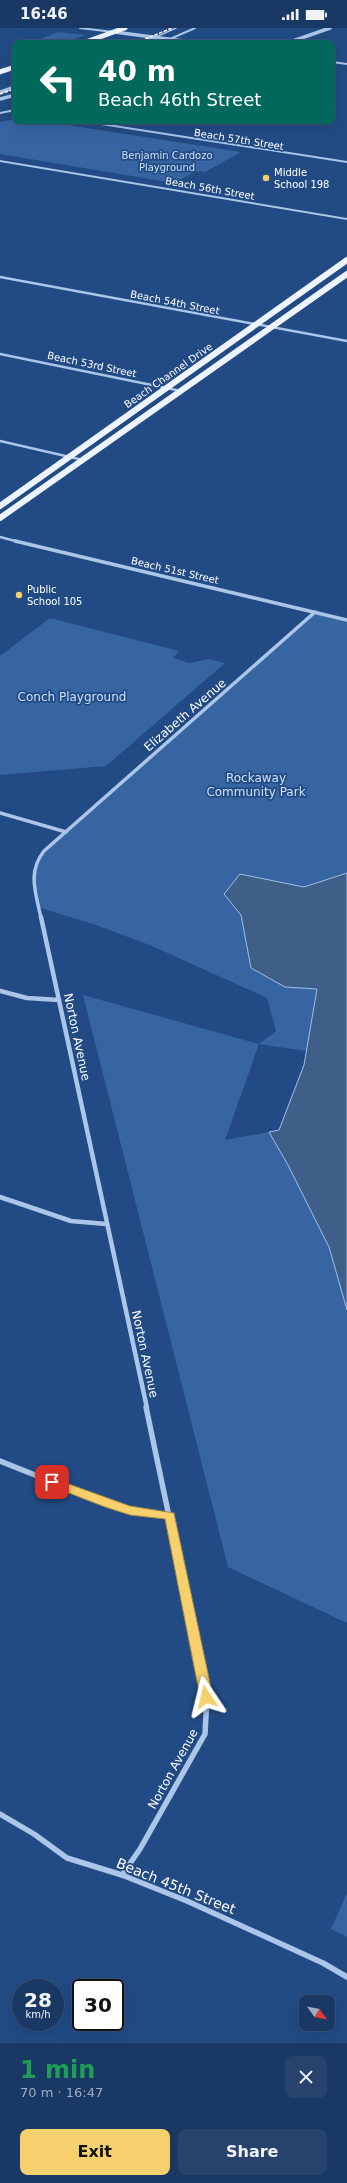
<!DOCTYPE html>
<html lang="en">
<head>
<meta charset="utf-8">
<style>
  :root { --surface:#1a3864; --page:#27436d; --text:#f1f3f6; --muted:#9facbf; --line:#385278; --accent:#f5d06d }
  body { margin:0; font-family:"DejaVu Sans",sans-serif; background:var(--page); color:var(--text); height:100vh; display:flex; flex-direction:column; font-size:15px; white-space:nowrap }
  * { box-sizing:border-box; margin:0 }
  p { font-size:13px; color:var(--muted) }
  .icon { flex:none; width:22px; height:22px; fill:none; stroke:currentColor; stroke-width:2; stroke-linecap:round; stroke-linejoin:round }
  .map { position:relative; height:2015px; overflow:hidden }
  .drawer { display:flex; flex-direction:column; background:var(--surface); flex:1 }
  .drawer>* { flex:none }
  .banner { position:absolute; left:12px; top:12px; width:323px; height:84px; border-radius:8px; box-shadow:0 4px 16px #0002,0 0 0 1px var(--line); background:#00695c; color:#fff; overflow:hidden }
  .needle { width:26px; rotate:123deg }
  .fabs { position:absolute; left:299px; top:1967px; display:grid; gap:8px }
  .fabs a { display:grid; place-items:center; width:36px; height:36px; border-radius:8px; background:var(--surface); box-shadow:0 4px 16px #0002,0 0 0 1px var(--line); font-size:20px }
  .speed { position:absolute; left:12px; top:1951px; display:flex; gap:8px; font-size:20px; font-weight:700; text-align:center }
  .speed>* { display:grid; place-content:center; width:52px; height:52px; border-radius:50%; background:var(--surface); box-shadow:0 4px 16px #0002,0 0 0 1px var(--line); line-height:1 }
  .speed small { font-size:10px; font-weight:400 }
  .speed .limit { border:2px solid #111; border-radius:6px; background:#fff; color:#111 }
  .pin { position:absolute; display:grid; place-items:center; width:34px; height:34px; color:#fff; margin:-17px; border-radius:8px; box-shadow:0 2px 6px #0006 }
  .me { position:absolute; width:44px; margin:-22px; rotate:350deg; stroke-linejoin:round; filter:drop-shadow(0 0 3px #0008) }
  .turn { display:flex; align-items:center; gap:14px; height:84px; padding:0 20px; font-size:18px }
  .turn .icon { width:52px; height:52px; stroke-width:2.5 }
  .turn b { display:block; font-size:28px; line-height:34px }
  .round { display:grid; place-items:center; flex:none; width:42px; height:42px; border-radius:8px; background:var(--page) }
  .head { display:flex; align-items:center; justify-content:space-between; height:68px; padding:0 20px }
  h1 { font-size:24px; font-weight:700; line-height:30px; color:#1e9e55 }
  .button { display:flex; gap:8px; margin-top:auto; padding:8px 20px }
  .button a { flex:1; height:46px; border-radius:8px; background:var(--accent); color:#111; font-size:16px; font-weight:700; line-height:46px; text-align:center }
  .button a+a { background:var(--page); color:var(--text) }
  .status { display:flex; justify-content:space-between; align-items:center; height:28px; padding:0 20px; background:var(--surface); direction:ltr }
  .status svg { height:11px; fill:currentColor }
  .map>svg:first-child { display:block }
  .green { fill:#3665a2 }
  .water { fill:#405f88; stroke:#9fc0ea }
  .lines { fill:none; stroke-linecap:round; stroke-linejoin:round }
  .pedestrian { stroke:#abc6e9; stroke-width:1.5 }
  .minor-far4 { stroke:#abc6e9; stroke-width:2 }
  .minor-far3 { stroke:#abc6e9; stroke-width:2.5 }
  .minor-far2 { stroke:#abc6e9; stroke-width:3.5 }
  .minor-far1 { stroke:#abc6e9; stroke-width:4.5 }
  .minor { stroke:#abc6e9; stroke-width:5.5 }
  .tertiary { stroke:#abc6e9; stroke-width:3.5 }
  .primary-far1 { stroke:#eef4fe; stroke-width:5 }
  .primary { stroke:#eef4fe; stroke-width:6 }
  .rail { stroke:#fff; stroke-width:1.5; stroke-dasharray:3.5 1.5; stroke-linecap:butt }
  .route { fill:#f5d06d; stroke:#9f8747 }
  .poi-dot { fill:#f5d06d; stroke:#224b85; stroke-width:1.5 }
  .labels { text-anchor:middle; stroke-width:3.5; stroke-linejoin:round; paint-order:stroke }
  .far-street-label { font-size:10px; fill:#fff; stroke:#224b85 }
  .far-park-label { font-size:10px; fill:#cfe0f7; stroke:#224b85 }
  .far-poi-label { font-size:10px; fill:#fff; stroke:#224b85; text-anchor:start }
  .park-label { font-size:12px; fill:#cfe0f7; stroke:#224b85 }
  .street-label { font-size:12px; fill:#fff; stroke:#224b85 }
  .near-street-label { font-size:14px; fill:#fff; stroke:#224b85 }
</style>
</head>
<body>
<div class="status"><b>16:46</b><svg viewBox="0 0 49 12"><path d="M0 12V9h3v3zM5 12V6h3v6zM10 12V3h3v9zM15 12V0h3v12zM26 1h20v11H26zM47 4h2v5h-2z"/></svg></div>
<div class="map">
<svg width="347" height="2015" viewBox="0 0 347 2015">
  <rect width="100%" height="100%" fill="#224b85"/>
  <g class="green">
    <path d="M58 4 86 7 63 15H31Z"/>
    <path d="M15 91V93H42L241 124 205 144 196 143 174 155 0 126V94Z"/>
    <path d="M315 584 347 592V845L304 859 240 846 224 866 241 887 251 940 285 959 317 961 306 1023 259 1016 225 1112 269 1104 288 1137 329 1219 347 1282V1595L228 1539 83 967 259 1016 276 1003 267 970 152 918 96 897 38 879 32 849 38 830Z"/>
    <path d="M50 590 179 623 173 630 189 635 209 631 225 635 106 738 0 747V628Z"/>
    <path d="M347 1865V1909L331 1901Z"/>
  </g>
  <path class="water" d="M347 845V1282L329 1219 288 1137 269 1104 279 1102 304 1037 317 961 285 959 251 940 241 887 224 866 240 846 304 859Z"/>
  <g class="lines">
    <path class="pedestrian" d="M156 9 176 0"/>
    <g class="minor-far4">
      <path d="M80 0 113 4"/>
      <path d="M170 11 195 0"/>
      <path d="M332 34 347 36"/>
      <path d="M0 85 15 82"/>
      <path d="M82 93 347 134"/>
      <path d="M0 133 347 191"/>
    </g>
    <g class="minor-far3">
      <path d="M0 249 347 313"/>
      <path d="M0 326 181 363"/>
      <path d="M0 413 83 432"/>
      <path d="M0 509 19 514"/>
    </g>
    <g class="minor-far2">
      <path d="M15 513 347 592"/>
      <path d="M0 785 66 804"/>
      <path d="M41 890C36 866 27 844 44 823L315 584"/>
    </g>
    <g class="minor-far1">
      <path d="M41 889 147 1380"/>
      <path d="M0 963 27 970 59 972"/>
      <path d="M0 1169 71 1193 106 1196"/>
    </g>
    <g class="minor">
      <path d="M0 1433 105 1475 131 1483 170 1488"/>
      <path d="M0 1786 34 1806 67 1830 122 1847 187 1873 323 1935 347 1949"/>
      <path d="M122 1847 140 1821 205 1706 207 1669 146 1379"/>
    </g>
    <g class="tertiary">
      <path d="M114 4 199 15"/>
      <path d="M140 15 156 9"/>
      <path d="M287 15 330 0"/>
      <path d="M0 64 15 59"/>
      <path d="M0 71 15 67"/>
    </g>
    <g class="primary-far1">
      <path d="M83 15 125 0"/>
      <path d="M0 44 15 39"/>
    </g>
    <g class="primary">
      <path d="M0 478 347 232"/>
      <path d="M0 490 347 246"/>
    </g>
    <g class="rail">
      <path d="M136 15 172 0"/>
      <path d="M0 66 15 61"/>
    </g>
  </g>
  <path class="route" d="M52 1450 130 1478 174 1485 213 1669 211 1672H202L200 1669 165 1491 130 1487 105 1479 48 1457 47 1454 48 1451Z"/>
  <g class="poi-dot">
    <circle cx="266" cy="150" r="4"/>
    <circle cx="19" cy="567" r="4"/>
  </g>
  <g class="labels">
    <g class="far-street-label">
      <text transform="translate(239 111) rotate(9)" y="4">Beach 57th Street</text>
      <text transform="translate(210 160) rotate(10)" y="4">Beach 56th Street</text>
      <text transform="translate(175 274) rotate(11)" y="4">Beach 54th Street</text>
      <text transform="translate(92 336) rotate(12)" y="4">Beach 53rd Street</text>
      <text transform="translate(168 347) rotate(-35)" y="4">Beach Channel Drive</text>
      <text transform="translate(175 542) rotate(13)" y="4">Beach 51st Street</text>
    </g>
    <g class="far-park-label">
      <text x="167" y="131">Benjamin Cardozo<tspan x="167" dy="12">Playground</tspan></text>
    </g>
    <g class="far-poi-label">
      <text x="274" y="148">Middle<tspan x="274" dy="12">School 198</tspan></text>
      <text x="27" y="565">Public<tspan x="27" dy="12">School 105</tspan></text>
    </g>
    <g class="park-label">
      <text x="72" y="673">Conch Playground</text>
      <text x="256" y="754">Rockaway<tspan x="256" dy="14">Community Park</tspan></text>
    </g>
    <g class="street-label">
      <text transform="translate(185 687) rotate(-41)" y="4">Elizabeth Avenue</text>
      <text transform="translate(77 1009) rotate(78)" y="4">Norton Avenue</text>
      <text transform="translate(145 1326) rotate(78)" y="4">Norton Avenue</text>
      <text transform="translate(173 1741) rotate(-61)" y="4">Norton Avenue</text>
    </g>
    <g class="near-street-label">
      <text transform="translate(176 1858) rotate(22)" y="5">Beach 45th Street</text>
    </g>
  </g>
</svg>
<div class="fabs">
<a><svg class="needle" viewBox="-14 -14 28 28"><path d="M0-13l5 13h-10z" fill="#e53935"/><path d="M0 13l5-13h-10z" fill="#9facbf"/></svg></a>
</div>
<div class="speed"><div>28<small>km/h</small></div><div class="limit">30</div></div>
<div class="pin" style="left:52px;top:1454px;background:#d93025"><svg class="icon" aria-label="arrive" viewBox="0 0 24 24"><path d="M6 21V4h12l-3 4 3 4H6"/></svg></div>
<svg class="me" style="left:206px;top:1669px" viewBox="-20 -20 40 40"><path d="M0-17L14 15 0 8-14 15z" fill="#f5d06d" stroke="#fff" stroke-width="4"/></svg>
<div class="banner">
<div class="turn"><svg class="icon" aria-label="left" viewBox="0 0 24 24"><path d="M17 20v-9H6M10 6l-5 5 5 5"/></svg><div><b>40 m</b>Beach 46th Street</div></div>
</div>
</div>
<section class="drawer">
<div class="head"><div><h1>1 min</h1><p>70 m · 16:47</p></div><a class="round"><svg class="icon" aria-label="close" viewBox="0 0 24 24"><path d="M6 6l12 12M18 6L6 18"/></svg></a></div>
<div class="button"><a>Exit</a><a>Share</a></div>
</section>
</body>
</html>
